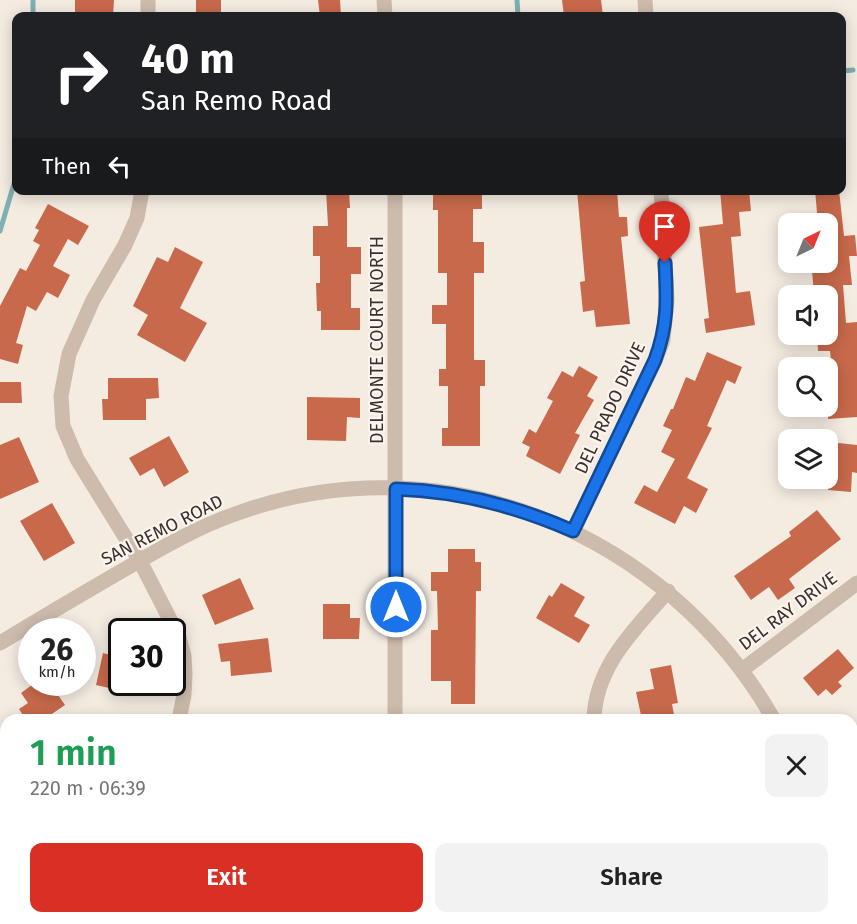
<!DOCTYPE html>
<html lang="en">
<head>
<meta charset="utf-8">
<style>
  :root { --surface:#fff; --page:#f2f2f2; --text:#222; --muted:#767676; --accent:#d93025 }
  body { margin:0; font-family:"Fira Sans",sans-serif; background:var(--page); color:var(--text); height:100vh; display:flex; flex-direction:column; font-size:22px; white-space:nowrap }
  * { box-sizing:border-box; margin:0 }
  p { font-size:20px; color:var(--muted) }
  .icon { flex:none; width:33px; height:33px; fill:none; stroke:currentColor; stroke-width:2; stroke-linecap:round; stroke-linejoin:round }
  .map { position:relative; flex:1; overflow:hidden }
  .side { position:absolute; left:0px; top:714px; width:858px; height:210px; display:flex; flex-direction:column; background:var(--surface); border-radius:18px 18px 0 0; box-shadow:0 3px 15px #0003 }
  .side>* { flex:none }
  .guide { position:absolute; left:12px; top:12px; width:834px; height:183px; border-radius:12px; box-shadow:0 3px 15px #0003; background:#202124; color:#fff; overflow:hidden }
  .needle { width:39px; rotate:43deg }
  .controls { position:absolute; left:778px; top:213px; display:grid; gap:12px }
  .controls a { display:grid; place-items:center; width:60px; height:60px; border-radius:12px; background:var(--surface); box-shadow:0 3px 15px #0003; font-size:30px }
  .speed { position:absolute; left:18px; top:618px; display:flex; gap:12px; font-size:30px; font-weight:700; text-align:center }
  .speed>* { display:grid; place-content:center; width:78px; height:78px; border-radius:50%; background:var(--surface); box-shadow:0 3px 15px #0003; line-height:1 }
  .speed small { font-size:15px; font-weight:400 }
  .speed .limit { border:3px solid #111; border-radius:9px; background:#fff; color:#111 }
  .pin { position:absolute; display:grid; place-items:center; width:51px; height:51px; color:#fff; margin:-62px -26px; border-radius:50% 50% 50% 0; rotate:-45deg; box-shadow:0 0 6px #0007 }
  .pin .icon { rotate:45deg }
  .me { position:absolute; width:66px; margin:-33px; rotate:0deg; stroke-linejoin:round; filter:drop-shadow(0 0 4px #0008) }
  .turn { display:flex; align-items:center; gap:21px; height:126px; padding:0 30px; font-size:27px }
  .turn .icon { width:78px; height:78px; stroke-width:2.5 }
  .turn b { display:block; font-size:42px; line-height:51px }
  .then { display:flex; align-items:center; height:57px; padding:0 30px; background:#0003; gap:12px; font-size:22px }
  .round { display:grid; place-items:center; flex:none; width:63px; height:63px; border-radius:12px; background:var(--page) }
  .overview { display:flex; align-items:center; justify-content:space-between; height:102px; padding:0 30px }
  h1 { font-size:36px; font-weight:600; line-height:45px; color:#1e9e55 }
  .action { display:flex; gap:12px; margin-top:auto; padding:12px 30px }
  .action a { flex:1; height:69px; border-radius:12px; background:var(--accent); color:#fff; font-size:24px; font-weight:600; line-height:69px; text-align:center }
  .action a+a { background:var(--page); color:var(--text) }
  .map>svg:first-child { display:block }
  .lines { fill:none; stroke-linecap:round; stroke-linejoin:round }
  .stream { stroke:#7fb0b2; stroke-width:5 }
  .building { fill:#c8694b }
  .minor { stroke:#cdbbac; stroke-width:15 }
  .route-casing { stroke:#114b97; stroke-width:15 }
  .route { stroke:#1a73e8; stroke-width:10 }
  .labels { text-anchor:middle; stroke-width:4.5; stroke-linejoin:round; paint-order:stroke }
  .street-label { font-size:18px; fill:#3b302b; stroke:#fbf5ee }
</style>
</head>
<body>
<div class="map">
<svg width="857" height="924" viewBox="0 0 857 924">
  <rect width="100%" height="100%" fill="#f4ebe1"/>
  <g class="lines">
    <g class="stream">
      <path d="M33 0V16"/>
      <path d="M517 0 518 16"/>
      <path d="M842 71 853 70"/>
      <path d="M0 231 16 177"/>
      <path d="M0 837 6 839"/>
      <path d="M366 918 376 920"/>
    </g>
  </g>
  <g class="building">
    <path d="M75 0H114L113 16H75Z"/>
    <rect x="196" y="0" width="25" height="16"/>
    <path d="M318 0H340L341 16H320Z"/>
    <path d="M562 0H601L603 16H564Z"/>
    <path d="M326 190H349L350 208H347V247H361V274H351V308H360V330H321V311H317L316 283H320V256H313V226H328Z"/>
    <path d="M433 190H482V209H473V242H484V273H474V360H485V386H480V446H442V428H448V386H439V369H446V324H432V305H447V273H438V210H433Z"/>
    <path d="M577 190H617L619 217H627L628 236 621 237 630 324 596 327 594 310 583 312 580 282 585 281Z"/>
    <path d="M720 190H749L751 211 739 212 741 236 731 237 736 293 750 291 755 325 706 333 704 319 709 318 699 227 723 224Z"/>
    <path d="M815 190H839L844 236 855 235 857 256H849L852 285H843L846 323 857 322V417L828 419V383H833L830 351H818L817 334H828V296H814L812 270 828 268V224H818Z"/>
    <path d="M48 204 89 226 78 245 68 239 53 266 70 275 58 298 47 292 36 311 27 306 16 343 23 345 18 364 0 359V306L20 268 26 271 40 245 33 241 39 230 35 228Z"/>
    <path d="M175 247 203 262 180 308 207 323 185 362 137 335 148 315 133 306 157 257 168 262Z"/>
    <path d="M707 352 742 367 735 384 727 380 707 426 712 428 687 478 708 489 696 513 684 506 675 524 634 503 644 485 657 492 675 459 661 452 672 430 663 426 671 409H673L686 377 695 381Z"/>
    <path d="M579 366 598 377 587 396 594 400 575 433 580 435 560 474 526 456 530 447 522 443 529 429 536 433 553 401 547 398 562 371 573 377Z"/>
    <path d="M108 378H158L159 398 146 399V420H103L102 399H108Z"/>
    <path d="M0 382H21L22 403H0Z"/>
    <path d="M307 397 360 398V418L347 417 346 441 307 440Z"/>
    <path d="M169 436 189 472 164 487 154 468 140 476 129 458Z"/>
    <path d="M19 437 39 482 0 499V445Z"/>
    <path d="M829 442 857 445V473L852 472 851 492 828 490Z"/>
    <path d="M52 503 75 543 44 561 20 521Z"/>
    <path d="M817 510 841 539 789 579 795 588 778 600 769 587 751 600 734 576 791 536 789 532Z"/>
    <path d="M448 549H475V562H481V591H476L475 704H451V681H431V630H438L437 591H431V572H448Z"/>
    <path d="M240 578 254 609 215 625 202 595Z"/>
    <path d="M561 583 585 597 574 616 590 625 579 643 536 618 549 595 552 597Z"/>
    <path d="M323 604H350V618H360L359 639H323Z"/>
    <path d="M268 638 272 672 231 676 230 661 221 662 218 644Z"/>
    <path d="M838 649 854 668 838 682 842 686 832 695 826 689 818 696 803 678Z"/>
    <path d="M103 653 122 658V691L96 685Z"/>
    <path d="M671 665 678 703 672 704 675 720H642L636 692 654 689 650 669Z"/>
    <path d="M36 682H49L65 705 43 720H26L19 709 28 703 21 693Z"/>
  </g>
  <g class="lines">
    <g class="minor">
      <path d="M384 0 385 16"/>
      <path d="M645 0 646 16"/>
      <path d="M148 16V0"/>
      <path d="M142 190 137 218 125 245 93 300 69 354 61 396 63 426 77 459 140 561 179 637 184 656 185 674 184 695 179 720"/>
      <path d="M573 531 655 361 663 340 667 300 661 190"/>
      <path d="M0 643C38 620 75 598 113 576 153 553 194 528 238 513 443 439 668 533 774 720"/>
      <path d="M742 670 857 583"/>
      <path d="M395 720V190"/>
      <path d="M594 720C595 666 635 629 668 591"/>
      <path d="M852 880 857 879"/>
      <path d="M831 918 832 924"/>
      <path d="M135 924 137 918"/>
      <path d="M394 924 395 918"/>
    </g>
  </g>
  <g class="lines">
    <g class="route-casing">
      <path id="route" d="M396 607V489C459 491 516 506 573 531L655 360C668 325 667 300 665 263"/>
    </g>
    <use href="#route" class="route"/>
  </g>
  <g class="labels">
    <g class="street-label">
      <text transform="translate(377 340) rotate(-90)" y="6">DELMONTE COURT NORTH</text>
      <text transform="translate(610 408) rotate(-65)" y="6">DEL PRADO DRIVE</text>
      <text transform="translate(162 530) rotate(-27)" y="6">SAN REMO ROAD</text>
      <text transform="translate(788 611) rotate(-37)" y="6">DEL RAY DRIVE</text>
    </g>
  </g>
</svg>
<div class="controls">
<a><svg class="needle" viewBox="-14 -14 28 28"><path d="M0-13l5 13h-10z" fill="#e53935"/><path d="M0 13l5-13h-10z" fill="#767676"/></svg></a>
<a><svg class="icon" aria-label="sound" viewBox="0 0 24 24"><path d="M4 9h4l5-4v14l-5-4H4zM17 9q2 3 0 6"/></svg></a>
<a><svg class="icon" aria-label="search" viewBox="0 0 24 24"><circle cx="10" cy="10" r="6"/><path d="M15 15l6 6"/></svg></a>
<a><svg class="icon" aria-label="layers" viewBox="0 0 24 24"><path d="M12 4l9 5-9 5-9-5zM3 14l9 5 9-5"/></svg></a>
</div>
<div class="speed"><div>26<small>km/h</small></div><div class="limit">30</div></div>
<div class="pin" style="left:665px;top:263px;background:#d93025"><svg class="icon" aria-label="arrive" viewBox="0 0 24 24"><path d="M6 21V4h12l-3 4 3 4H6"/></svg></div>
<svg class="me" style="left:396px;top:607px" viewBox="-20 -20 40 40"><circle r="17" fill="#1a73e8" stroke="#fff" stroke-width="3"/><path d="M0-11L8 9 0 5-8 9z" fill="#fff"/></svg>
<div class="guide">
<div class="turn"><svg class="icon" aria-label="right" viewBox="0 0 24 24"><path d="M7 20v-9h11M14 6l5 5-5 5"/></svg><div><b>40 m</b>San Remo Road</div></div>
<div class="then">Then<svg class="icon" aria-label="left" viewBox="0 0 24 24"><path d="M17 20v-9H6M10 6l-5 5 5 5"/></svg></div>
</div>
<section class="side">
<div class="overview"><div><h1>1 min</h1><p>220 m · 06:39</p></div><a class="round"><svg class="icon" aria-label="close" viewBox="0 0 24 24"><path d="M6 6l12 12M18 6L6 18"/></svg></a></div>
<div class="action"><a>Exit</a><a>Share</a></div>
</section>
</div>
</body>
</html>
